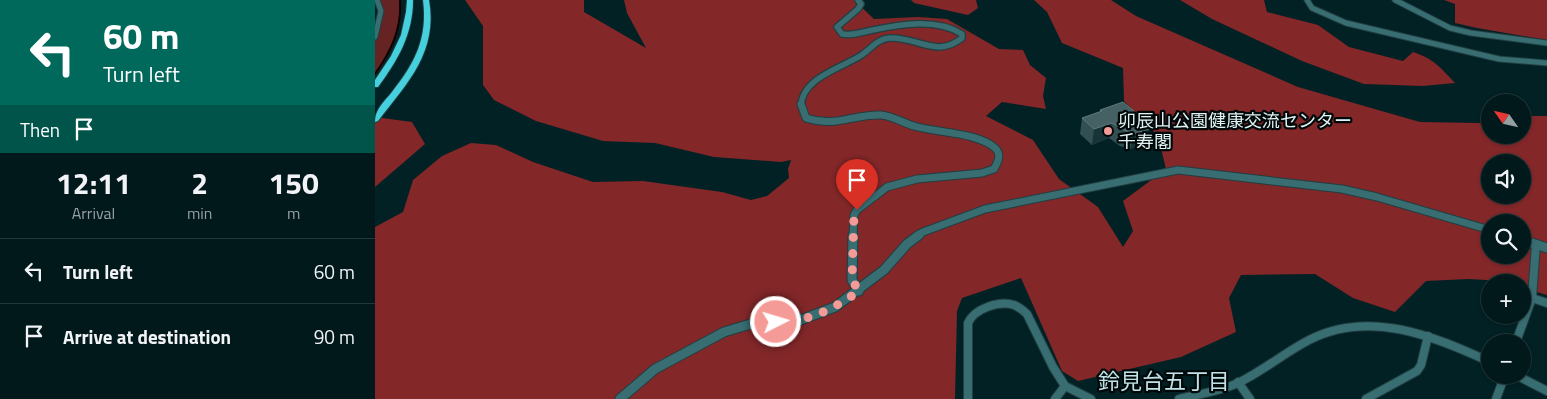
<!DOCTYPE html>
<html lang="en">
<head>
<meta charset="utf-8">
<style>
  :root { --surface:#02191b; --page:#102628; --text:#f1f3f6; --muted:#96a0a3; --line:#23383a }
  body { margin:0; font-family:"Titillium Web","Noto Sans JP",sans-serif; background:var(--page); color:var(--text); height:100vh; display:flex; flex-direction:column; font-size:19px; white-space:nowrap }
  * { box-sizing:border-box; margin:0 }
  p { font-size:16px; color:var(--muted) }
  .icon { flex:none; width:28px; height:28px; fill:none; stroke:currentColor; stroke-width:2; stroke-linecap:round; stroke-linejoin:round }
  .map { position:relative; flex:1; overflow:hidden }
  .details { display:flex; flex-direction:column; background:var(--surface); width:375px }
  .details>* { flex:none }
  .guide { background:#00695c; color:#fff; overflow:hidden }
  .needle { width:32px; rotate:304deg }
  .buttons { position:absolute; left:1106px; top:94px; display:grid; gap:10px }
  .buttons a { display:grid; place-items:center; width:50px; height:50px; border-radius:50%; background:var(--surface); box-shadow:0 1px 4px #0004,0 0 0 1px var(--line); font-size:25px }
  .pin { position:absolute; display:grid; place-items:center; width:42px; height:42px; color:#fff; margin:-51px -21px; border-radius:50% 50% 50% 0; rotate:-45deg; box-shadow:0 0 5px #0007 }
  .pin .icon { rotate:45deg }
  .me { position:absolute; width:55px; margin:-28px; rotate:85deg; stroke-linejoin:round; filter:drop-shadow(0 0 4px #0008) }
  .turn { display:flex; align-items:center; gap:18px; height:105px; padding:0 20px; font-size:22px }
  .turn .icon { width:65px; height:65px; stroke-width:2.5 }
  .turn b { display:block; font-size:35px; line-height:42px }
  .then { display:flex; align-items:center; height:48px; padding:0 20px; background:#0003; gap:10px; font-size:19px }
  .eta { display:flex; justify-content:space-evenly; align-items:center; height:85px; text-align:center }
  .eta b { font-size:30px; font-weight:700; line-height:35px }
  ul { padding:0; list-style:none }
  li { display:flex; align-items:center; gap:15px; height:65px; padding:0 20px; border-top:1px solid var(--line) }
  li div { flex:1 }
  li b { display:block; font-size:19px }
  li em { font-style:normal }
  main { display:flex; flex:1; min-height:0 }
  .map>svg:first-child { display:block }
  .green { fill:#662323 }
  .forest { fill:#832729; fill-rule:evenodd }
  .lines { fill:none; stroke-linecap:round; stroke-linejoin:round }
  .stream { stroke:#140001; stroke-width:2 }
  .minor-far1-casing { stroke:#213e41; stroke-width:7 }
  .minor-casing { stroke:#213e41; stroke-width:10 }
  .tertiary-far2-casing { stroke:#213e41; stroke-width:8 }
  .tertiary-far1-casing { stroke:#213e41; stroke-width:9 }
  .tertiary-casing { stroke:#213e41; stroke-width:11 }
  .trunk-casing { stroke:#213e41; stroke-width:2 }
  .minor-far1 { stroke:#386d72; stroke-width:5 }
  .minor { stroke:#386d72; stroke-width:8 }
  .tertiary-far2 { stroke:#386d72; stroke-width:5.5 }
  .tertiary-far1 { stroke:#386d72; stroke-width:7 }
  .tertiary { stroke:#386d72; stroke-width:9 }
  .trunk { fill:#46d0dd; fill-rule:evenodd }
  .wall { fill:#324f52 }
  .shaded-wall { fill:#173538 }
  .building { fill:#456163; stroke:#5d787a }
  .route { stroke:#f59b97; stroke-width:9; stroke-dasharray:0 16.2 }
  .poi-dot { fill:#f59b97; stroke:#010809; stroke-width:2 }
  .labels { text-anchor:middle; stroke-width:4.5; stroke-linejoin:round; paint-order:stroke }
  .poi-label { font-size:18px; fill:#e1f2f3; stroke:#010809; text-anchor:start }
  .near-neighbourhood-label { font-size:22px; fill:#c0e2e6; stroke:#010809 }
</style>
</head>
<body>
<main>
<section class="details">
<div class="guide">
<div class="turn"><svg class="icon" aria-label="left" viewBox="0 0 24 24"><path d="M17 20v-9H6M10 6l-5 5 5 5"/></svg><div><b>60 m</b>Turn left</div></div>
<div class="then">Then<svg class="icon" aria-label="arrive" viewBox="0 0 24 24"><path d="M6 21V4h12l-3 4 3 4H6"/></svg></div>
</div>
<div class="eta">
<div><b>12:11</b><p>Arrival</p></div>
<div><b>2</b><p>min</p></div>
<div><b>150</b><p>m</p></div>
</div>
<ul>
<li><svg class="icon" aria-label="left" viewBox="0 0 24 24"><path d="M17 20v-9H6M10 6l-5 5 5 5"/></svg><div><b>Turn left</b></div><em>60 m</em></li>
<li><svg class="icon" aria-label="arrive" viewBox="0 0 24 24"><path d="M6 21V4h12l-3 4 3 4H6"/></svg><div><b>Arrive at destination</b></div><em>90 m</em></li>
</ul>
</section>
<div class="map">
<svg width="1172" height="399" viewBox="0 0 1172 399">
  <rect width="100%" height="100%" fill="#022124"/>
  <path class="green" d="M4 0H24C27 28 15 53 0 76V41Z"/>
  <g class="forest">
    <path d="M90 0H209V12L271 48 252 13 249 0H479L499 19 543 17 572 19 624 49 648 50 655 65 671 78 668 96 671 109 627 102 611 116 658 140 684 179 723 207 748 247 758 231 748 201 791 169 783 136 749 101 748 68 687 43 672 12 659 0H736L761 16 923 87 1045 122 1103 123 1115 121V135H1148V116H1172V295L1148 288V282L1093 279 1051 281 1020 312 978 298 940 274 866 275 854 298 861 332 806 357 703 381 687 371 646 278 587 298 582 311 580 399H0V227L28 212 38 180 67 156 96 143 121 145 158 162 218 182 268 181 347 192 376 200 392 196 414 178 413 169 416 160 406 162 339 157 280 143 228 141 161 121 119 100 108 85V26ZM1115 162H1148V195H1115ZM1115 222H1148V255H1115Z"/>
    <path d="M536 0H601L603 8 593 15 539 3Z"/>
    <path d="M805 0H889L892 12 943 25 974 47 1028 61 1038 52C1059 59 1065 67 1080 83L1048 86 989 84 927 61 837 19Z"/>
    <path d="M1069 0H1172V40L1102 28 1080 23V4Z"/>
    <path d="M0 117 37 122 50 144 0 187Z"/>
  </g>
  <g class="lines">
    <path class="stream" d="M0 74C16 51 27 29 25 0"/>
    <g class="minor-far1-casing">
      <g id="minor-far1">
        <path d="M932 0 937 8 971 23 1124 59 1172 63"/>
        <path d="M1020 0 1075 28 1096 33 1172 43"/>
        <path d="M0 37 6 11 2 0"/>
      </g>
    </g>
    <g class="minor-casing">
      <g id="minor">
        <path d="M1157 298 1172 303"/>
        <path d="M1141 342 1157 298 1161 244"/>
        <path d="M1141 375 1172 391"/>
        <path d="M863 382 875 399"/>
        <path d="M593 399V323C599 309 624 300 639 305 644 307 648 310 652 314L678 367 690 386 716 399"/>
        <path d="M680 399 690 386"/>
        <path d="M804 399C823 394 844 392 863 383 888 371 909 353 934 340 994 309 1059 336 1115 362"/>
        <path d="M991 399 1042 371 1046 365 1053 336"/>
        <path d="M1121 399 1130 375"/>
      </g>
    </g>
    <g class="tertiary-far2-casing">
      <path id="tertiary-far2" d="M426 106C427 78 466 68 485 56 495 50 502 39 514 38 542 36 561 59 587 38V34C562 18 526 24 498 30 487 32 478 36 467 34L462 27 483 9 486 4 483 0"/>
    </g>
    <g class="tertiary-far1-casing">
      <g id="tertiary-far1">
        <path d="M426 104 431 118C462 128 477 114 506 115 518 116 528 123 539 126 562 133 602 132 620 148 627 154 623 162 619 169L607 173 542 179 512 187 482 210 479 215 478 236"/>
        <path d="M542 236 548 232 610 209 803 170 967 189 1002 197 1115 230"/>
      </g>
    </g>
    <g class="tertiary-casing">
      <g id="tertiary">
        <path d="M478 235 477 280 484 291"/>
        <path d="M1148 240 1172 248"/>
        <path d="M245 399 280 369 349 332 382 322H420L460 307 509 270 532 244 544 235"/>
      </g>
    </g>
    <g class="trunk-casing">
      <g id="trunk">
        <path d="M32 0H38C38 34 23 60 3 87H0V80L16 56 26 35 31 12Z"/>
        <path d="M48 0H54C63 52 33 82 3 121L0 122C0 109 9 102 17 92 40 63 53 38 48 0Z"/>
      </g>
    </g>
    <use href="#minor-far1" class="minor-far1"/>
    <use href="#minor" class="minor"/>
    <use href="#tertiary-far2" class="tertiary-far2"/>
    <use href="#tertiary-far1" class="tertiary-far1"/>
    <use href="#tertiary" class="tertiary"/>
    <use href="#trunk" class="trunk"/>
  </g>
  <path class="wall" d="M725 110 759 111 758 116 770 145 755 149 745 146 734 138 717 145 705 134 707 118 725 112Z"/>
  <g class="shaded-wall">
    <path d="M737 123 734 138 717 145 719 129Z"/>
    <path d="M774 129 770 145 755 149 759 134Z"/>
  </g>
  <path class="building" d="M748 102 759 111 754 113 774 129 759 134 749 130 737 123 719 129 707 118 727 111 725 110Z"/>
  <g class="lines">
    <path class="route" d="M401 322C434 322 458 309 484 291L477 280 479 215 482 210"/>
  </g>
  <circle class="poi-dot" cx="733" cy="131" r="5"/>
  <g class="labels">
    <g class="poi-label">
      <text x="743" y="127">卯辰山公園健康交流センター<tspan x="743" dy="21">千寿閣</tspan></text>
    </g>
    <g class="near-neighbourhood-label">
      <text x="789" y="389">鈴見台五丁目</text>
    </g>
  </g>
</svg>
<div class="buttons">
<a><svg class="needle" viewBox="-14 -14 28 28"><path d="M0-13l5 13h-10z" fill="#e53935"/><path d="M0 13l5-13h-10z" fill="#96a0a3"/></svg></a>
<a><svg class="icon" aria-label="sound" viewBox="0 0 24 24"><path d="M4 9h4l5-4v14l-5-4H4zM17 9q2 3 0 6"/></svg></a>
<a><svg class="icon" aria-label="search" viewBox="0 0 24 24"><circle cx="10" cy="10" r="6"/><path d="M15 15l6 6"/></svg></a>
<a>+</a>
<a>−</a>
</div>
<div class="pin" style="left:482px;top:210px;background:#d93025"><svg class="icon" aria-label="arrive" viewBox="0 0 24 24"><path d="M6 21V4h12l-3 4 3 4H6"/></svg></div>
<svg class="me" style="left:401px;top:322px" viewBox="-20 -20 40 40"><circle r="17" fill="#f59b97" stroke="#fff" stroke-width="3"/><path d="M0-11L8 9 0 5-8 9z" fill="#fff"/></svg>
</div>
</main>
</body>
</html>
